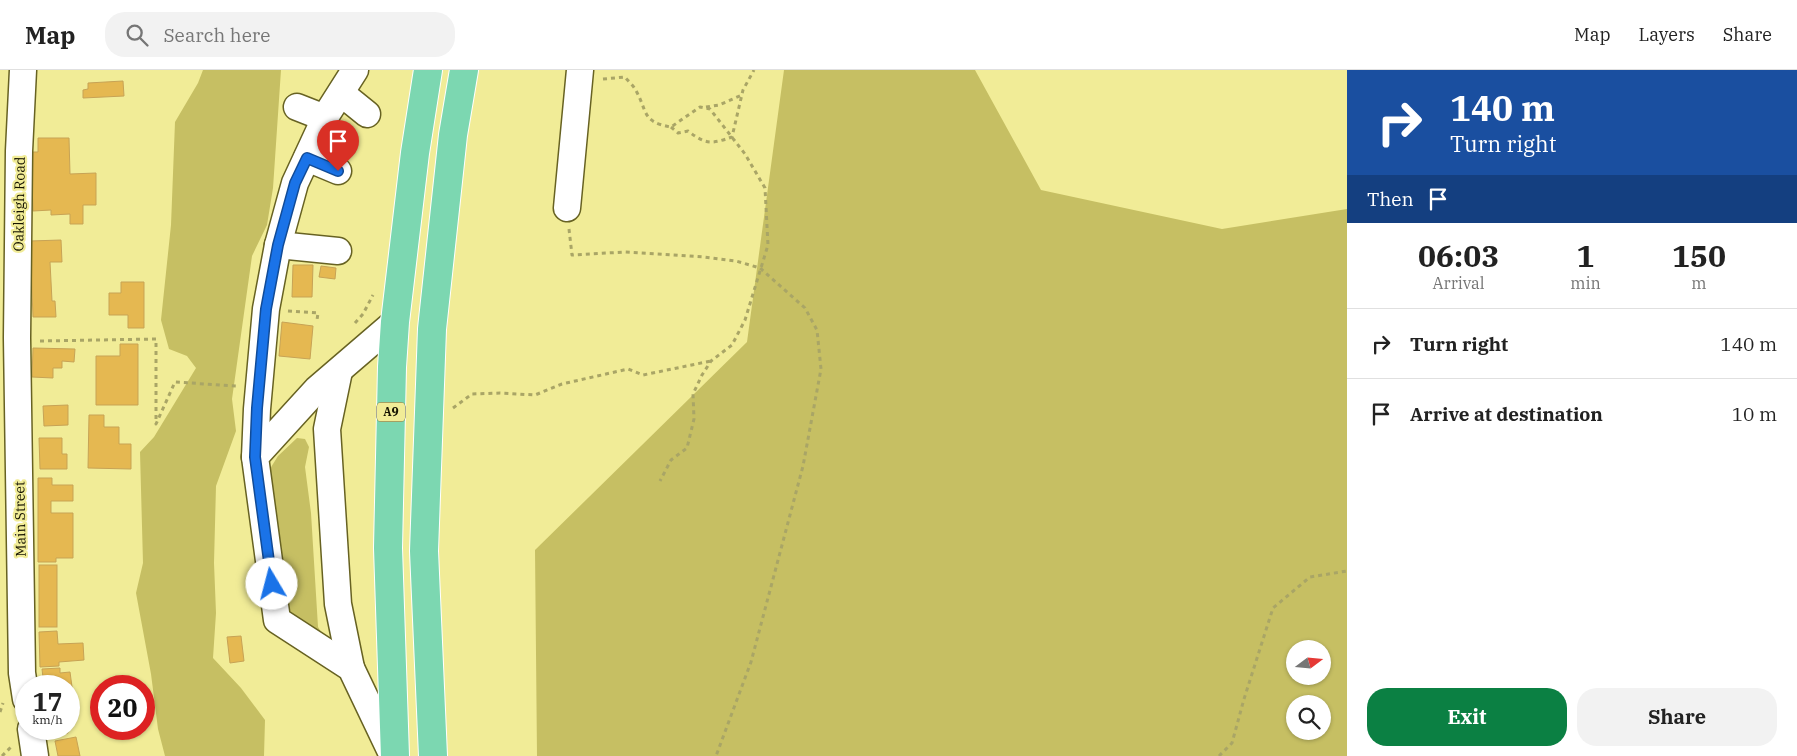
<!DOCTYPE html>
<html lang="en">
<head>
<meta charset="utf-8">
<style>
  :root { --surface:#fff; --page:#f2f2f2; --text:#222; --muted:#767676; --line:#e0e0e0; --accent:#0b8043 }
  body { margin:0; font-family:"IBM Plex Serif",serif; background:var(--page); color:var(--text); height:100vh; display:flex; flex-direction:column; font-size:19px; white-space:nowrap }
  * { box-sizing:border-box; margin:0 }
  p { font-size:16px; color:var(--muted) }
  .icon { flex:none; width:28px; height:28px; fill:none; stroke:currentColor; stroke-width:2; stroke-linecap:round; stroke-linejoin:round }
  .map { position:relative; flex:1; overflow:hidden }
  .drawer { display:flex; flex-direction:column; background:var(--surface); width:450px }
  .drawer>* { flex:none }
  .guide { background:#1a4fa0; color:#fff; overflow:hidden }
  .needle { width:32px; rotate:74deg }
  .fabs { position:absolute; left:1286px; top:570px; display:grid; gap:10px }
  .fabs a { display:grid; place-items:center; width:45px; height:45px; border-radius:50%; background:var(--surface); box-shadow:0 1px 4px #0004; font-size:25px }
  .speed { position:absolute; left:15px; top:605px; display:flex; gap:10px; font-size:25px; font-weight:700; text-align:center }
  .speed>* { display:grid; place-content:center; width:65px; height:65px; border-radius:50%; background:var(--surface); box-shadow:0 1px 4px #0004; line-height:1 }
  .speed small { font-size:12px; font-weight:400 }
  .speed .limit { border:8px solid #d22; background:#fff; color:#111 }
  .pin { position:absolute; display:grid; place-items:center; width:42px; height:42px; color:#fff; margin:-51px -21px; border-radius:50% 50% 50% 0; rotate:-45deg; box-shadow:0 0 5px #0007 }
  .pin .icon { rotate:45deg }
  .me { position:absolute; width:55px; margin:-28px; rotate:352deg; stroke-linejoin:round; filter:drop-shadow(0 0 4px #0008) }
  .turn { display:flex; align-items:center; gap:18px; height:105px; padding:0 20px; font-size:22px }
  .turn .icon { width:65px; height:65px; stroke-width:2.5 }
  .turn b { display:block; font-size:35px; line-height:42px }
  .then { display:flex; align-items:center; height:48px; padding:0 20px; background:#0003; gap:10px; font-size:19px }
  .eta { display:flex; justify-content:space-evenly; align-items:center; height:85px; text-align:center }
  .eta b { font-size:30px; font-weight:800; line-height:35px }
  .button { display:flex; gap:10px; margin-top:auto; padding:10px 20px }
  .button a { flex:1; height:58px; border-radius:20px; background:var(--accent); color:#fff; font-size:20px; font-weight:800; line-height:58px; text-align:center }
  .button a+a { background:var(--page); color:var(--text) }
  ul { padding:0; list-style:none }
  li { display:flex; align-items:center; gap:15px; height:70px; padding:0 20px; border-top:1px solid var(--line) }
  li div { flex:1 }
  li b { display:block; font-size:19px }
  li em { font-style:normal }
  header { display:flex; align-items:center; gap:30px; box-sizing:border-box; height:70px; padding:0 25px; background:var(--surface); border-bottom:1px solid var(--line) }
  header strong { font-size:24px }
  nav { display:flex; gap:28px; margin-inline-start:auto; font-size:18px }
  .search { width:350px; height:45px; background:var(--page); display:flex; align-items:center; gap:12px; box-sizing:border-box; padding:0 18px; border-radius:20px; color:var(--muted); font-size:19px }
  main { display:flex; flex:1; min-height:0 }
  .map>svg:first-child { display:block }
  .green { fill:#c6bf63; fill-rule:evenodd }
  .building { fill:#e5b851; stroke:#c7a355 }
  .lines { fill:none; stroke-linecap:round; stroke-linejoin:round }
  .minor-casing { stroke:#676222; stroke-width:29 }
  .highway-casing { stroke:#fff; stroke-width:30 }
  .path { stroke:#a9a566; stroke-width:3; stroke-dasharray:4 4; stroke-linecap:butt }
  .minor { stroke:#fff; stroke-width:26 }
  .highway { stroke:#7cd7b1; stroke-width:28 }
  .route-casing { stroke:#114b97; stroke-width:12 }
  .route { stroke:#1a73e8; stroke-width:9 }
  .labels { text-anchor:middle; stroke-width:4.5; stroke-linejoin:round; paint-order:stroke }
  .shield { fill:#f1ec97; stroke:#57542d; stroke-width:1 }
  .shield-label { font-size:12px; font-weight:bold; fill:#151300 }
  .street-label { font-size:14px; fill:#151300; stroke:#f1ec97 }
</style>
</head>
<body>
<header>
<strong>Map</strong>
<div class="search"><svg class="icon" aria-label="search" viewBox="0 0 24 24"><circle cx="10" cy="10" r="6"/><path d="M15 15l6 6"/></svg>Search here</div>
<nav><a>Map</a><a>Layers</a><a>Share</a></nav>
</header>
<main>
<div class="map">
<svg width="1347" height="686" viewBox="0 0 1347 686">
  <rect width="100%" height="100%" fill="#f1ec97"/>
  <g class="green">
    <path d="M203 0H281L273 118 267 155 252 186 232 329 236 361 216 416 214 493 216 543 213 588 241 618 265 650 264 686H165L158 659 151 604 136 523 143 493 140 382 154 367 196 298 187 286 169 279 161 250 171 155 175 52 198 13Z"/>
    <path d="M784 0H975L1041 120 1222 159 1347 139V686H537L535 480 747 272ZM1295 579H1322V606H1295ZM1295 634H1322V661H1295Z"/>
    <path d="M297 368 305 369 309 377 305 397 311 443 318 557 333 581 292 554 277 447 268 402 278 386Z"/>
  </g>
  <g class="building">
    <path d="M123 11 124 26 83 28V20L88 19V13Z"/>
    <path d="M38 68H69L70 104 96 103V135H83V154H70V144L51 145V140L33 141 31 82H38Z"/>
    <path d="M61 170 62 192H50L52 231H55L56 247H33L30 171Z"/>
    <path d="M293 195H313L312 227H292Z"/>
    <path d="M321 196 336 198 335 209 319 207Z"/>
    <path d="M121 212H144V258H128V245H109V223H121Z"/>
    <path d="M282 252 313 256 310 289 279 286Z"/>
    <path d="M120 274H138V335H96V286H120Z"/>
    <path d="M33 278 75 279 74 292 62 291V298H53V308L32 307Z"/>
    <path d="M68 335V355L44 356 43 336Z"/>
    <path d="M89 345H104V357H119V374H131V399L88 398Z"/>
    <path d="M39 368H62V384H67V399H40Z"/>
    <path d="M38 408H52V415H73V431H51V443H73V488H56V492H38Z"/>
    <rect x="39" y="495" width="18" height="62"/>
    <path d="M57 561 58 574 83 573 84 590 59 592V596L40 597 39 562Z"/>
    <path d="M241 566 244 591 230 593 227 567Z"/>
    <path d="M60 598V603L70 602 73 624 69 625V616H44L42 599Z"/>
    <path d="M49 659H67L68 663 49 665Z"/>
    <path d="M76 667 80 686H58L55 671Z"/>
  </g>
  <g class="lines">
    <g class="minor-casing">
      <g id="minor">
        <path d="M23 0 19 81 17 268 22 603 26 629"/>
        <path d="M341 23 367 44"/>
        <path d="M297 37 325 48"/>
        <path d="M307 88 338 101"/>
        <path d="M567 138 580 0"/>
        <path d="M278 175 338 181"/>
        <path d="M339 301 327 359 338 534 351 598"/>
        <path d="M255 387 257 339 266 239 278 175 295 113 327 44 355 0"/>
        <path d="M31 659 35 686"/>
        <path d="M393 686 351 598 277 550 255 387 317 319 395 252"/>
      </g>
    </g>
    <g class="highway-casing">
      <g id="highway">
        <path d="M395 686 388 478 392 297 395 252 415 83 428 0"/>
        <path d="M433 686 424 481 432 259 453 65 464 0"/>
      </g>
    </g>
    <g class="path">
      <path d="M603 9 625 7C628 11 633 15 635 19 648 41 641 52 671 57L700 37 710 39 745 84 765 118 768 175 745 250 732 275 711 291 702 305 693 324 694 349 687 378 671 390 660 411"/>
      <path d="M706 37 719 35 742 25"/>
      <path d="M671 57 678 63 688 61C706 75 712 74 732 67L743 20 754 0"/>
      <path d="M569 159 572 185 625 182 704 187 736 191 760 198 805 238 817 260 821 299 803 396 751 592 716 686"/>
      <path d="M288 241 318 243 317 250"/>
      <path d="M355 253 363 244 373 225"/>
      <path d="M40 271 156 269V354L175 312 236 316"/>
      <path d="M453 338 472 324 500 323 535 325 562 314 628 299 643 305 711 291"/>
      <path d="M0 642 3 633"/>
      <path d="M2 686 11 677"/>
      <path d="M1219 686 1232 673 1244 629 1273 538 1310 507 1347 501"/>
    </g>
    <use href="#minor" class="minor"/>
    <use href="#highway" class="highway"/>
  </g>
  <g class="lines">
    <g class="route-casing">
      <path id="route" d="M272 514 255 387 257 338 266 239 278 175 295 113 307 88 338 101"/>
    </g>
    <use href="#route" class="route"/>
  </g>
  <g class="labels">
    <rect class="shield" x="377" y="332.5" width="28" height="19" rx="4"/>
    <g class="shield-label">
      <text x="391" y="346">A9</text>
    </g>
    <g class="street-label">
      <text transform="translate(19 134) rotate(-89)" y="5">Oakleigh Road</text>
      <text transform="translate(20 449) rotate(-91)" y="5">Main Street</text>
    </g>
  </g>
</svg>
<div class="fabs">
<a><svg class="needle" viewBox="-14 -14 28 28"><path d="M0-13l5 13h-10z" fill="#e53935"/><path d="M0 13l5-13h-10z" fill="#767676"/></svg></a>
<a><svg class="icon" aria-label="search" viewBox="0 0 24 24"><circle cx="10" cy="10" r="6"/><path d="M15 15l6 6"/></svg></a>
</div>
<div class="speed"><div>17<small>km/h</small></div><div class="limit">20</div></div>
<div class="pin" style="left:338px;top:101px;background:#d93025"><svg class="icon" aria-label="arrive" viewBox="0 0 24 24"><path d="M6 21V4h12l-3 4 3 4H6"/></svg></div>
<svg class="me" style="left:272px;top:514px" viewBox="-20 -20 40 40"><circle r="19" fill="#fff"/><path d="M0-13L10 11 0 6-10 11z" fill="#1a73e8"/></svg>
</div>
<section class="drawer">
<div class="guide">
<div class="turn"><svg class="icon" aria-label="right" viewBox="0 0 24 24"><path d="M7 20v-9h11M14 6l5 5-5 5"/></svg><div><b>140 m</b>Turn right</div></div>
<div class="then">Then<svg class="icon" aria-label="arrive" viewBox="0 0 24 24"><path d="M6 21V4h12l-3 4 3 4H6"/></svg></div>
</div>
<div class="eta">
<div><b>06:03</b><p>Arrival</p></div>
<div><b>1</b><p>min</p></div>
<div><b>150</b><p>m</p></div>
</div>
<ul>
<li><svg class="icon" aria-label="right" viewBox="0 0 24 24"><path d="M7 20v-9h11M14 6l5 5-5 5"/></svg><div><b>Turn right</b></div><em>140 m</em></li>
<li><svg class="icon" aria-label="arrive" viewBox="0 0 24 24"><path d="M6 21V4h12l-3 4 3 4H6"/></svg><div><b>Arrive at destination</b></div><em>10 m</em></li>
</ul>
<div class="button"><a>Exit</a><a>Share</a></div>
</section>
</main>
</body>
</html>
